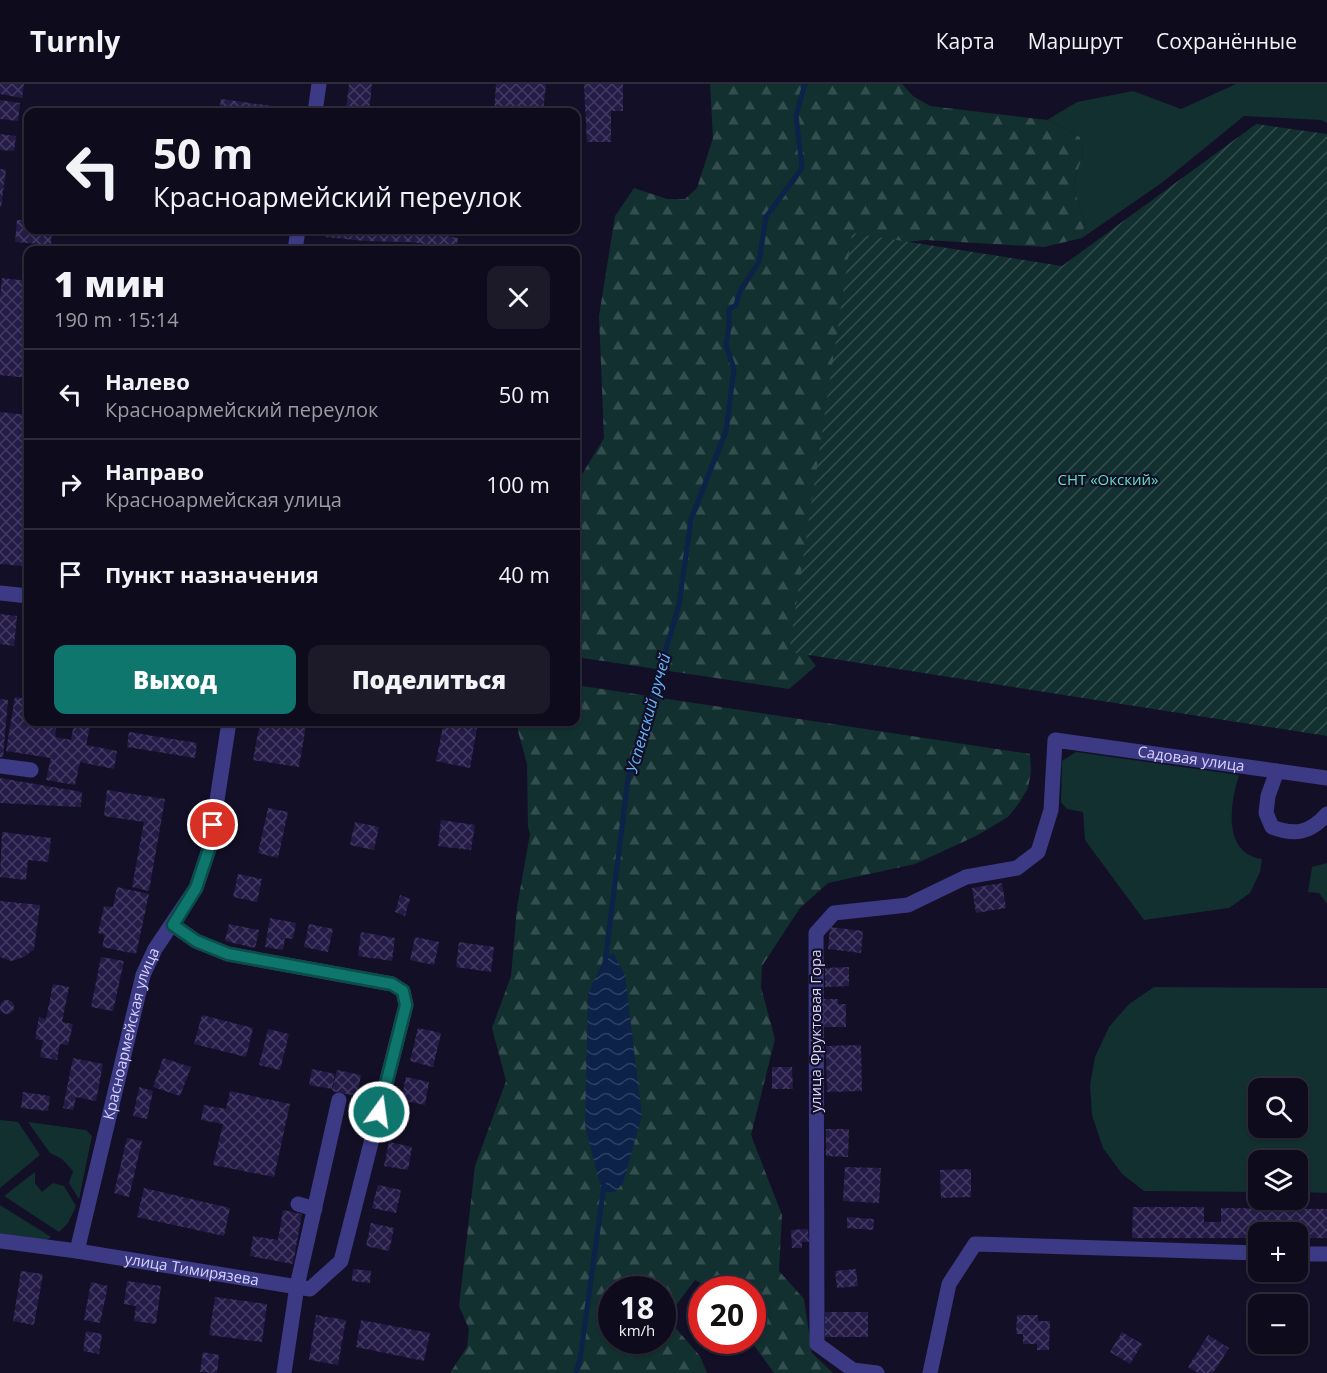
<!DOCTYPE html>
<html lang="ru">
<head>
<meta charset="utf-8">
<style>
  :root { --surface:#0e0b1c; --page:#1c1929; --text:#f1f3f6; --muted:#9b9ba3; --line:#2e2b3b; --accent:#0f766e }
  body { margin:0; font-family:"Open Sans",sans-serif; background:var(--page); color:var(--text); height:100vh; display:flex; flex-direction:column; font-size:22px; white-space:nowrap }
  * { box-sizing:border-box; margin:0 }
  p { font-size:20px; color:var(--muted) }
  .icon { flex:none; width:33px; height:33px; fill:none; stroke:currentColor; stroke-width:2; stroke-linecap:round; stroke-linejoin:round }
  .map { position:relative; flex:1; overflow:hidden }
  .drawer { position:absolute; left:24px; top:162px; width:556px; height:480px; display:flex; flex-direction:column; background:var(--surface); border-radius:12px; box-shadow:0 2px 4px #0004,0 0 0 2px var(--line) }
  .drawer>* { flex:none }
  .hud { position:absolute; left:24px; top:24px; width:556px; height:126px; border-radius:12px; box-shadow:0 2px 4px #0004,0 0 0 2px var(--line); background:#0e0b1c; color:var(--text); overflow:hidden }
  .controls { position:absolute; left:1248px; top:994px; display:grid; gap:12px }
  .controls a { display:grid; place-items:center; width:60px; height:60px; border-radius:12px; background:var(--surface); box-shadow:0 2px 4px #0004,0 0 0 2px var(--line); font-size:30px }
  .speed { position:absolute; left:598px; top:1192px; display:flex; gap:12px; font-size:30px; font-weight:700; text-align:center }
  .speed>* { display:grid; place-content:center; width:78px; height:78px; border-radius:50%; background:var(--surface); box-shadow:0 2px 4px #0004,0 0 0 2px var(--line); line-height:1 }
  .speed small { font-size:15px; font-weight:400 }
  .speed .limit { border:9px solid #d22; background:#fff; color:#111 }
  .pin { position:absolute; display:grid; place-items:center; width:51px; height:51px; color:#fff; margin:-26px; border:3px solid #fff; border-radius:50%; box-shadow:0 2px 6px #0007 }
  .me { position:absolute; width:66px; margin:-33px; rotate:14deg; stroke-linejoin:round; filter:drop-shadow(0 0 4px #0008) }
  .turn { display:flex; align-items:center; gap:21px; height:126px; padding:0 30px; font-size:27px }
  .turn .icon { width:78px; height:78px; stroke-width:2.5 }
  .turn b { display:block; font-size:42px; line-height:51px }
  .round { display:grid; place-items:center; flex:none; width:63px; height:63px; border-radius:12px; background:var(--page) }
  .head { display:flex; align-items:center; justify-content:space-between; height:102px; padding:0 30px }
  h1 { font-size:36px; font-weight:800; line-height:45px }
  .primary-button { display:flex; gap:12px; margin-top:auto; padding:12px 30px }
  .primary-button a { flex:1; height:69px; border-radius:12px; background:var(--accent); color:#fff; font-size:24px; font-weight:800; line-height:69px; text-align:center }
  .primary-button a+a { background:var(--page); color:var(--text) }
  ul { padding:0; list-style:none }
  li { display:flex; align-items:center; gap:18px; height:90px; padding:0 30px; border-top:2px solid var(--line) }
  li div { flex:1 }
  li b { display:block; font-size:22px }
  li em { font-style:normal }
  header { display:flex; align-items:center; gap:36px; box-sizing:border-box; height:84px; padding:0 30px; background:var(--surface); border-bottom:2px solid var(--line) }
  header strong { font-size:28px }
  nav { display:flex; gap:33px; margin-inline-start:auto; font-size:21px }
  .map>svg:first-child { display:block }
  .grass { fill:#12302f; fill-rule:evenodd }
  .forest { fill:url(#forest-firs); fill-rule:evenodd }
  .garden { fill:url(#garden-furrows) }
  .water { fill:url(#water-waves) }
  .lines { fill:none; stroke-linecap:round; stroke-linejoin:round }
  .stream { stroke:#0c2248; stroke-width:5 }
  .building { fill:url(#building-cross-hatch) }
  .minor { stroke:#3d3a85; stroke-width:15 }
  .route-casing { stroke:#0a4d48; stroke-width:15 }
  .route { stroke:#0f766e; stroke-width:10 }
  .labels { text-anchor:middle; stroke-width:4.5; stroke-linejoin:round; paint-order:stroke }
  .park-label { font-size:15px; fill:#5fe0c0; stroke:#130f26 }
  .street-label { font-size:15px; fill:#d9d4ff; stroke:#130f26 }
  .water-label { font-size:16px; font-style:italic; fill:#62b6ff; stroke:#130f26 }
</style>
</head>
<body>
<header>
<strong>Turnly</strong>
<nav><a>Карта</a><a>Маршрут</a><a>Сохранённые</a></nav>
</header>
<div class="map">
<svg width="1327" height="1289" viewBox="0 0 1327 1289">
  <defs>
    <pattern id="forest-firs" width="22" height="20" patternUnits="userSpaceOnUse" patternTransform="scale(1.5)"><rect width="22" height="20" fill="#12302f"/><path d="M5 1l3.5 6h-7zM16 11l3.5 6h-7z" fill="#344d4e"/></pattern>
    <pattern id="garden-furrows" width="10" height="10" patternUnits="userSpaceOnUse" patternTransform="scale(1.5)"><rect width="10" height="10" fill="#12302f"/><path d="M-1 1l2-2M0 10L10 0M9 11l2-2" fill="none" stroke="#344d4e"/></pattern>
    <pattern id="water-waves" width="16" height="10" patternUnits="userSpaceOnUse" patternTransform="scale(1.5)"><rect width="16" height="10" fill="#0c2248"/><path d="M0 5q4-4 8 0t8 0" fill="none" stroke="#2f4163"/></pattern>
    <pattern id="building-cross-hatch" width="8" height="8" patternUnits="userSpaceOnUse" patternTransform="scale(1.5)"><rect width="8" height="8" fill="#241b47"/><path d="M0 0l8 8M0 8l8-8" fill="none" stroke="#433b63"/></pattern>
  </defs>
  <rect width="100%" height="100%" fill="#130f26"/>
  <g class="grass">
    <path d="M1236 0H1327V39L1321 36 1244 32 1163 98 1082 154 1085 137 1073 102 1083 70 1080 53 1047 36 1077 18 1133 7 1181 25Z"/>
    <path d="M1076 668 1239 691C1230 720 1222 769 1262 775L1260 788 1250 809 1229 824 1144 836 1085 756 1083 728 1067 725 1061 718 1062 677Z"/>
    <path d="M1327 779V820L1319 809 1308 808 1312 783Z"/>
    <path d="M1154 903 1327 904V1109L1298 1108V1077H1258V1108L1144 1107 1122 1090 1103 1064 1092 1031 1090 1001 1095 973 1109 943 1129 920ZM1258 1005H1298V1044H1258Z"/>
    <path d="M0 1036 18 1038 40 1071 0 1104Z"/>
    <path d="M28 1038 86 1046 92 1052 79 1115 69 1099 73 1087 62 1075 50 1069Z"/>
    <path d="M35 1088V1099L42 1108 53 1099 64 1102 76 1122 68 1139 59 1148 4 1112Z"/>
    <path d="M0 1121 51 1153 45 1157 0 1150Z"/>
  </g>
  <g class="forest">
    <path d="M710 0H902L913 12 930 22 1047 36 1080 53 1083 70 1073 102 1085 137 1082 154 1044 163 926 156 907 158 801 562 816 582 789 605 576 573V396L581 392 604 354 599 232 615 132 634 104 667 115H685L697 104 713 54Z"/>
    <path d="M576 601 1030 670 1031 687 1028 704 1019 719 1008 733 976 752 915 780 828 799 800 824 762 882 761 903 775 955 751 1051 782 1131 779 1187 804 1215 812 1269 833 1289H774L751 1257H753V1206H712L695 1196 674 1224 673 1241 700 1272 707 1289H450L467 1263 469 1245 459 1222 475 1082 506 997 492 944 511 892 517 823 530 750 528 743 527 680 518 647V638H576ZM612 1206H663V1257H612Z"/>
  </g>
  <path class="garden" d="M1256 40 1327 50V652L789 568 852 149 1062 182Z"/>
  <path class="water" d="M613 869 625 891 642 1032 623 1099 615 1108H602L585 1042 588 910 605 873Z"/>
  <g class="lines">
    <g class="stream">
      <path d="M605 879 628 695 679 521 691 435 726 347 734 285 726 261 729 242V226L736 221 740 207 759 178 766 133 802 84 796 31 805 0"/>
      <path d="M576 1289 580 1276 604 1101"/>
    </g>
  </g>
  <g class="building">
    <path d="M0 0H24L22 14 0 10Z"/>
    <path d="M349 0H372L369 28 346 25Z"/>
    <path d="M496 0H546L543 28H494Z"/>
    <path d="M584 0H623V27H611V58H587Z"/>
    <path d="M221 15 288 24V28H219Z"/>
    <path d="M0 16 20 19 18 37 0 35Z"/>
    <path d="M0 50 16 52 14 67 0 66Z"/>
    <path d="M576 81 582 82 577 110H576Z"/>
    <path d="M0 85 6 86 1 123H0Z"/>
    <path d="M26 93H28V146H52L51 161 15 158 17 136H22Z"/>
    <path d="M326 146H413L458 154 457 162 445 160 444 163 411 158 365 157 325 153Z"/>
    <path d="M443 146H463L462 152 443 149Z"/>
    <path d="M488 160 522 165V166H462L463 161 487 165Z"/>
    <path d="M2 194 28 197V294L0 291V213Z"/>
    <path d="M0 328 28 331V362H26L25 375H28V438L22 482 0 480Z"/>
    <path d="M0 530 17 532 14 562 0 560Z"/>
    <path d="M15 613 28 615V638H57L55 653 71 656 74 640 90 643 86 661 117 667 114 685 80 678 75 701 46 696 51 674 6 667Z"/>
    <path d="M0 615 8 616 3 673H0Z"/>
    <path d="M260 638H281L306 642 299 683 253 676Z"/>
    <path d="M444 638H478L470 684 436 677Z"/>
    <path d="M129 648 197 659 195 674 127 663Z"/>
    <path d="M0 694 82 708 81 723 0 719Z"/>
    <path d="M107 706 165 715 149 807 132 803 144 738 104 732Z"/>
    <path d="M268 724 288 728 278 774 258 769Z"/>
    <path d="M441 736 475 741 471 766 438 762Z"/>
    <path d="M355 738 379 743 374 766 350 761Z"/>
    <path d="M2 748 51 754 48 778 28 776 26 796 0 793Z"/>
    <path d="M238 790 262 795 257 818 233 813Z"/>
    <path d="M1002 799 1006 824 976 829 972 804Z"/>
    <path d="M117 803 149 810 136 870 102 863 105 851 98 849 104 822 113 823Z"/>
    <path d="M400 811 410 815 405 832 395 828Z"/>
    <path d="M0 817 40 821 34 865 24 873 11 877 0 873Z"/>
    <path d="M270 834 296 839 293 855 285 854 283 866 265 863Z"/>
    <path d="M229 840 259 846 255 864 225 857Z"/>
    <path d="M309 840 333 845 328 868 304 863Z"/>
    <path d="M830 843 863 847 861 869 828 865Z"/>
    <path d="M361 848 395 854 392 877 358 872Z"/>
    <path d="M415 853 439 858 434 881 410 876Z"/>
    <path d="M459 858 494 863 491 888 456 883Z"/>
    <path d="M101 873 124 877 113 927 91 923Z"/>
    <path d="M849 883V902L825 903V884Z"/>
    <path d="M53 900 69 903 62 938 73 940 68 961 60 960 57 976 40 973 43 956 35 955 39 933 46 935Z"/>
    <path d="M823 915H838V920H846V943H824Z"/>
    <circle cx="7" cy="923" r="7"/>
    <path d="M202 931 253 944 246 973 194 960Z"/>
    <path d="M418 944 441 949 433 983 410 977Z"/>
    <path d="M268 945 289 950 280 986 259 981Z"/>
    <path d="M861 961 862 1007 827 1008 826 962Z"/>
    <path d="M73 974 103 980 96 1017 76 1013 73 1026 63 1024Z"/>
    <path d="M163 974 191 983 180 1012 153 1003Z"/>
    <path d="M772 983H792L793 1005H772Z"/>
    <path d="M312 985 335 990 332 1005 309 1001Z"/>
    <path d="M337 986 361 991 357 1012 332 1007Z"/>
    <path d="M406 993 429 998 425 1021 401 1016Z"/>
    <path d="M139 1003 153 1007 147 1035 133 1032Z"/>
    <path d="M230 1007 290 1020 274 1093 213 1081 223 1040 201 1036 204 1021 226 1025Z"/>
    <path d="M23 1008 50 1012 48 1027 21 1024Z"/>
    <path d="M826 1045H849L848 1073 826 1072Z"/>
    <path d="M127 1054 142 1057 129 1113 114 1109Z"/>
    <path d="M389 1058 412 1063 408 1086 384 1082Z"/>
    <path d="M845 1083 881 1084 879 1119 843 1117Z"/>
    <path d="M971 1085V1113L941 1114 940 1086Z"/>
    <path d="M378 1101 401 1106 396 1129 372 1124Z"/>
    <path d="M144 1104 230 1124 224 1152 137 1133Z"/>
    <path d="M1133 1123H1204V1138H1221V1124L1327 1125V1154H1298V1149H1258V1154H1132Z"/>
    <path d="M283 1126 302 1130 293 1180 250 1172 253 1152 278 1156Z"/>
    <path d="M847 1133 874 1135 873 1146 847 1144Z"/>
    <path d="M371 1139 394 1144 389 1167 366 1162Z"/>
    <path d="M808 1145 809 1158H802V1164H792L791 1146Z"/>
    <path d="M353 1185 371 1187 370 1199 352 1197Z"/>
    <path d="M856 1185 858 1202 837 1204 835 1187Z"/>
    <path d="M21 1187 43 1190 34 1241 13 1237Z"/>
    <path d="M127 1197 161 1202 156 1240 134 1237 136 1222 124 1220Z"/>
    <path d="M91 1198 108 1202 100 1239 84 1236Z"/>
    <path d="M215 1213 267 1220 262 1258 209 1251Z"/>
    <rect x="825" y="1228" width="43" height="25"/>
    <path d="M316 1231 346 1236 338 1281 309 1276Z"/>
    <path d="M1017 1231H1038V1237H1050L1049 1266H1037V1260H1023V1250H1016Z"/>
    <path d="M361 1236 430 1249 424 1277 356 1263Z"/>
    <path d="M86 1247 102 1250 99 1270 83 1267Z"/>
    <path d="M1122 1248 1142 1260 1130 1280 1110 1268Z"/>
    <path d="M1208 1251 1229 1264 1213 1289H1198L1188 1283Z"/>
    <path d="M203 1268 219 1271 217 1289 200 1288Z"/>
  </g>
  <g class="lines">
    <g class="minor">
      <path d="M315 28 319 0"/>
      <path d="M295 166 298 146"/>
      <path d="M0 509 28 512"/>
      <path d="M0 682 31 686"/>
      <path d="M1277 687 1268 712 1266 729 1272 743C1295 752 1310 749 1327 730"/>
      <path d="M298 1120 315 1125"/>
      <path id="s1" d="M0 1157 77 1167 310 1205 341 1177 406 921 403 907 392 900 228 870 196 857 173 841"/>
      <path id="s2" d="M77 1167 143 891 155 865 196 804 210 762 229 638"/>
      <path d="M1298 1170H1327"/>
      <path d="M284 1289 297 1202 339 1016"/>
      <path id="s3" d="M877 1289 853 1286 817 1260 816 849 834 829 908 821 966 793 1017 784 1038 768 1051 726 1055 656 1327 694"/>
      <path d="M930 1289 949 1200 975 1160 1258 1169"/>
    </g>
  </g>
  <g class="lines">
    <g class="route-casing">
      <path id="route" d="M213 741 210 762 196 804 173 841 196 857 228 870 392 900 403 907 406 921 379 1028"/>
    </g>
    <use href="#route" class="route"/>
  </g>
  <g class="labels">
    <g class="park-label">
      <text x="1108" y="401">СНТ «Окский»</text>
    </g>
    <g class="street-label">
      <text dy="5" stroke="none"><textPath href="#s3" startOffset="975">Садовая улица</textPath></text>
      <text transform="translate(816 947) rotate(-90)" y="5">улица Фруктовая Гора</text>
      <text dy="5" stroke="none"><textPath href="#s2" startOffset="224">Красноармейская улица</textPath></text>
      <text dy="5" stroke="none"><textPath href="#s1" startOffset="194">улица Тимирязева</textPath></text>
    </g>
    <g class="water-label">
      <text transform="translate(648 629) rotate(-74)" y="6">Успенский ручей</text>
    </g>
  </g>
</svg>
<div class="controls">
<a><svg class="icon" aria-label="search" viewBox="0 0 24 24"><circle cx="10" cy="10" r="6"/><path d="M15 15l6 6"/></svg></a>
<a><svg class="icon" aria-label="layers" viewBox="0 0 24 24"><path d="M12 4l9 5-9 5-9-5zM3 14l9 5 9-5"/></svg></a>
<a>+</a>
<a>−</a>
</div>
<div class="speed"><div>18<small>km/h</small></div><div class="limit">20</div></div>
<div class="pin" style="left:213px;top:741px;background:#d93025"><svg class="icon" aria-label="arrive" viewBox="0 0 24 24"><path d="M6 21V4h12l-3 4 3 4H6"/></svg></div>
<svg class="me" style="left:379px;top:1028px" viewBox="-20 -20 40 40"><circle r="17" fill="#0f766e" stroke="#fff" stroke-width="3"/><path d="M0-11L8 9 0 5-8 9z" fill="#fff"/></svg>
<div class="hud">
<div class="turn"><svg class="icon" aria-label="left" viewBox="0 0 24 24"><path d="M17 20v-9H6M10 6l-5 5 5 5"/></svg><div><b>50 m</b>Красноармейский переулок</div></div>
</div>
<section class="drawer">
<div class="head"><div><h1>1 мин</h1><p>190 m · 15:14</p></div><a class="round"><svg class="icon" aria-label="close" viewBox="0 0 24 24"><path d="M6 6l12 12M18 6L6 18"/></svg></a></div>
<ul>
<li><svg class="icon" aria-label="left" viewBox="0 0 24 24"><path d="M17 20v-9H6M10 6l-5 5 5 5"/></svg><div><b>Налево</b><p>Красноармейский переулок</p></div><em>50 m</em></li>
<li><svg class="icon" aria-label="right" viewBox="0 0 24 24"><path d="M7 20v-9h11M14 6l5 5-5 5"/></svg><div><b>Направо</b><p>Красноармейская улица</p></div><em>100 m</em></li>
<li><svg class="icon" aria-label="arrive" viewBox="0 0 24 24"><path d="M6 21V4h12l-3 4 3 4H6"/></svg><div><b>Пункт назначения</b></div><em>40 m</em></li>
</ul>
<div class="primary-button"><a>Выход</a><a>Поделиться</a></div>
</section>
</div>
</body>
</html>
